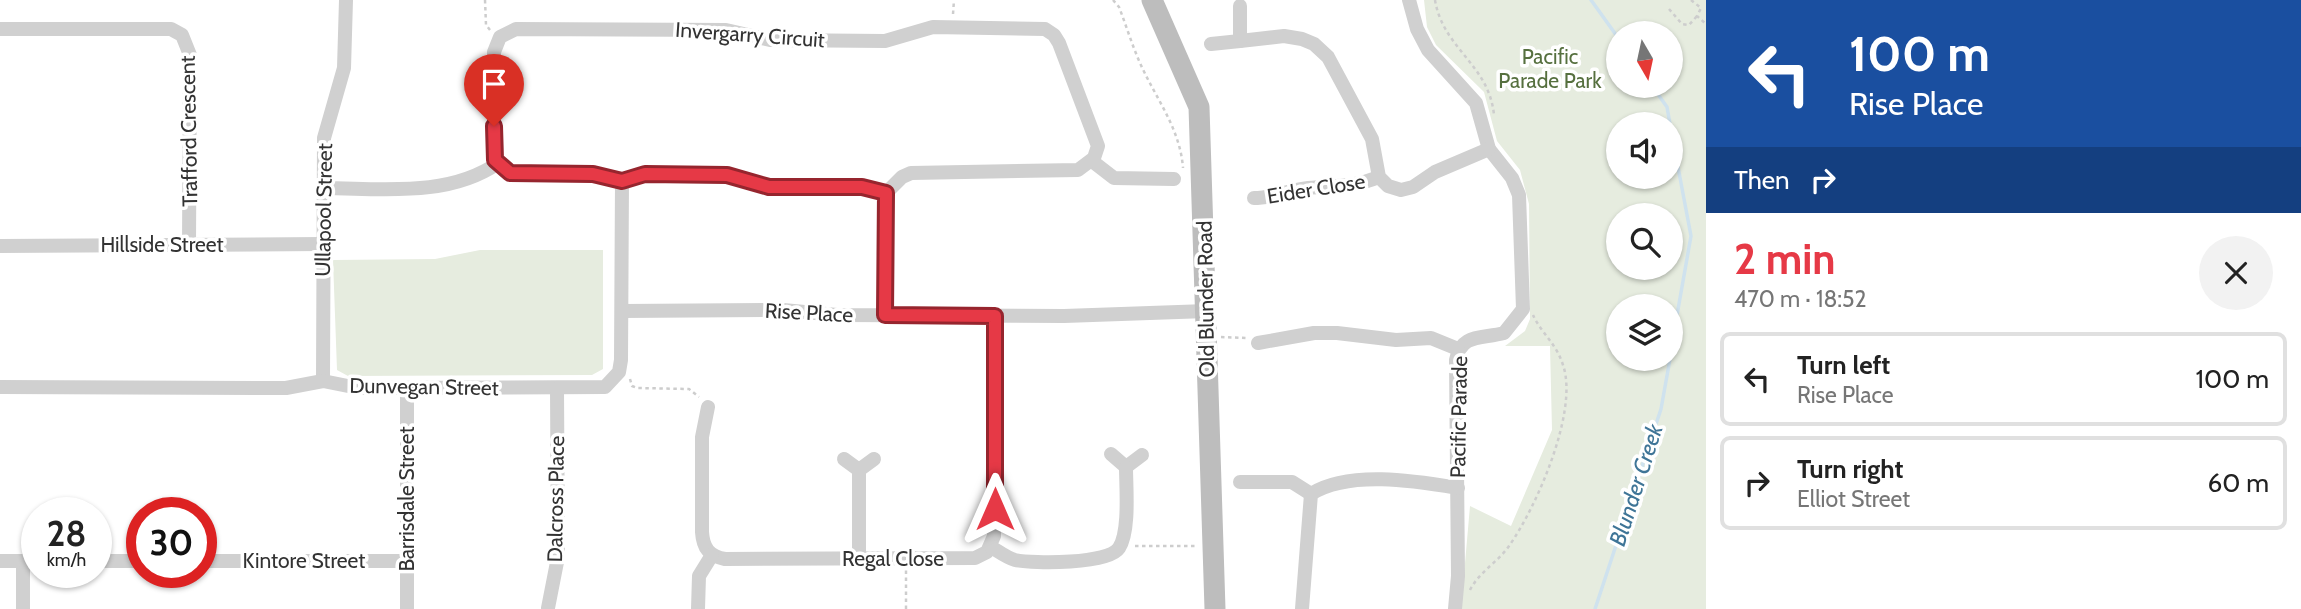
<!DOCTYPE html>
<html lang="en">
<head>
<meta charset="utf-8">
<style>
  :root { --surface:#fff; --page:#f2f2f2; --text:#222; --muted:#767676; --line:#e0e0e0; --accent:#e63946 }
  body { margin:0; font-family:Cabin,sans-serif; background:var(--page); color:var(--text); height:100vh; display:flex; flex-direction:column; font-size:26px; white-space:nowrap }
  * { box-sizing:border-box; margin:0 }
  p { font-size:23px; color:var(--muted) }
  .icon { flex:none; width:38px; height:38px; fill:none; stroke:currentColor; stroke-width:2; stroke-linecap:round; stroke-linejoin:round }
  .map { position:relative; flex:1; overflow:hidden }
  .details { display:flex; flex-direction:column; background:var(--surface); width:595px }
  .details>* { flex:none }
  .hud { background:#1a4fa0; color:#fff; overflow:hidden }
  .needle { width:46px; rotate:171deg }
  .fabs { position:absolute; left:1606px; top:21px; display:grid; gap:14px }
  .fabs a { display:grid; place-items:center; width:77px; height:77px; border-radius:50%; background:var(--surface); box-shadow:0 2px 5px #0004; font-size:35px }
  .speed { position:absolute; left:21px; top:497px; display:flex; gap:14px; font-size:35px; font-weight:700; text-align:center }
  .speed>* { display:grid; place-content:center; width:91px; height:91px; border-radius:50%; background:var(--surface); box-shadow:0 2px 5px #0004; line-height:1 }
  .speed small { font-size:18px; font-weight:400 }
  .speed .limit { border:10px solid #d22; background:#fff; color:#111 }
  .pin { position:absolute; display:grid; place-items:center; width:60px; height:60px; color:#fff; margin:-72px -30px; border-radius:50% 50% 50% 0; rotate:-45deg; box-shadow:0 0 7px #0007 }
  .pin .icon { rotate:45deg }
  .me { position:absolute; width:77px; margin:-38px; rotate:0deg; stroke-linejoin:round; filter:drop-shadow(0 0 5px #0008) }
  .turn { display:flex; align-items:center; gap:24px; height:147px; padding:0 28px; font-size:32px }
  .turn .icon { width:91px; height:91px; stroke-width:2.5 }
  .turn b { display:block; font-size:49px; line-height:60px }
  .then { display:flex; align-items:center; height:66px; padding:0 28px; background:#0003; gap:14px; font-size:26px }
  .round { display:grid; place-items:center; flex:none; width:74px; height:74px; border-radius:37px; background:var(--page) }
  .head { display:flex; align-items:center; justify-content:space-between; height:119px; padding:0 28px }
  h1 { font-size:42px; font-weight:800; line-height:52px; color:var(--accent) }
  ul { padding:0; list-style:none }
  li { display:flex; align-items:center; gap:21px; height:94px; margin:0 14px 10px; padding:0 14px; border:4px solid var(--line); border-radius:10px }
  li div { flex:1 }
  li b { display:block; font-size:26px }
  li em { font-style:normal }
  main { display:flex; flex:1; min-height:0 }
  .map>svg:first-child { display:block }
  .green { fill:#e6ecdf; fill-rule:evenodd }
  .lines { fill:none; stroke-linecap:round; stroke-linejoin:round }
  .stream { stroke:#cfe2ee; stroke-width:3.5 }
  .path { stroke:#cdcdcd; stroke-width:2.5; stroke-dasharray:3.5 3.5; stroke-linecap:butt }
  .minor { stroke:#d0d0d0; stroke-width:14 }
  .secondary { stroke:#bdbdbd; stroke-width:21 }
  .route-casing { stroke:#96252e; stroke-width:18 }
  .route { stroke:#e63946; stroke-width:12 }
  .labels { text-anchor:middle; stroke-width:7; stroke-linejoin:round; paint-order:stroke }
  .street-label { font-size:21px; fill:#333; stroke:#fff }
  .park-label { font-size:21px; fill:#56703f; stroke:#fff }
  .water-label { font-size:23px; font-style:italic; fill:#3f7597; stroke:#fff }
</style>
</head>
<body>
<main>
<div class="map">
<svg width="1706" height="609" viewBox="0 0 1706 609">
  <rect width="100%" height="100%" fill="#fff"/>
  <g class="green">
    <path d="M1424 0H1706V609H1461L1470 506 1511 526 1552 430 1550 346H1505L1525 331 1530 319 1529 204 1520 170 1497 141 1484 92 1436 45 1427 27ZM1619 33H1671V86H1619ZM1619 124H1671V177H1619ZM1619 215H1671V268H1619ZM1619 306H1671V359H1619Z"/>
    <path d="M480 250H603V369L592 375 348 376 337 370 333 260 435 259Z"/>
  </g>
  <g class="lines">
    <g class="stream">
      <path d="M1591 0 1619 39"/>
      <path d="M1652 86 1667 107 1670 124"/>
      <path d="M1671 130 1691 236 1671 349"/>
      <path d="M1595 609 1661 409 1670 359"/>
    </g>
    <g class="path">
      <path d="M485 0 486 25 490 30"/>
      <path d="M1113 0 1119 7C1126 25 1132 45 1140 63 1156 99 1180 128 1183 168"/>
      <path d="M1435 0C1443 49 1489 64 1494 115"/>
      <path d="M1691 0 1701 8 1697 16 1706 24"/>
      <path d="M1669 9 1682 24 1689 25 1697 16"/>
      <path d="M953 14 954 0"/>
      <path d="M1221 337 1246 338"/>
      <path d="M630 379 632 386 637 388 689 389 699 397"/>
      <path d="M1135 546H1198"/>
      <path d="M1470 590C1479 572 1498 562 1509 546 1536 508 1579 411 1563 365 1556 343 1542 334 1533 315"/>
      <path d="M906 609V570"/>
    </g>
    <g class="minor">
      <path d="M1409 0 1417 29 1428 50 1476 103 1489 149 1512 178 1519 195 1523 309 1504 333C1482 339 1461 333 1456 360L1458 576 1455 609"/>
      <path d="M0 29H171L182 35 190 55 189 245"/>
      <path d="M1240 41 1284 36 1302 39 1314 44 1328 57 1372 139 1379 177 1388 186 1401 190 1413 187 1435 172 1489 149"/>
      <path d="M1211 44 1240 41V6"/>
      <path d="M1092 161 1114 178 1174 179"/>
      <path d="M323 188C380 188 448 198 498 163"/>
      <path d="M1254 198C1273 198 1289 190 1308 188 1337 185 1351 188 1379 177"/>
      <path d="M0 246 323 244"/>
      <path d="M622 311 783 310 837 315 1064 316 1207 311"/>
      <path d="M885 315 886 193"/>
      <path d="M1258 343 1314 333H1337L1396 340 1431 338 1458 349"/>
      <path d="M323 381 324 138 344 68 346 0"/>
      <path d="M0 387 286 388 323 381 358 388 605 387 619 372 621 360 622 181 645 174 727 175 769 187H862L886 193 902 177 911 173 1078 170 1094 158 1098 146 1059 43 1054 35 1045 29 933 27 885 41 770 40 726 30 516 29 500 37 494 52V151L495 160 510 173 593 174 622 181"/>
      <path d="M708 407 702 437V532C703 548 709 556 725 559L975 558 987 552 994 536 995 316"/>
      <path d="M1111 454 1126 467 1142 455"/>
      <path d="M844 459 859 470 874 459"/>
      <path d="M1240 482H1292L1311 494"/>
      <path d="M991 547C998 551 1007 558 1015 560 1034 564 1109 564 1119 548 1130 531 1126 487 1126 467"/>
      <path d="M859 559V470"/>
      <path d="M0 561H23V609"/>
      <path d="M23 561H37"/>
      <path d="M96 561H142"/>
      <path d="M201 561H406"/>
      <path d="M548 608 558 557 557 389"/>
      <path d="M407 609V388"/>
      <path d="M698 609 699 576 712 555"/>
      <path d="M1302 609 1311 494C1349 470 1415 481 1458 488"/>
    </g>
    <path class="secondary" d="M1152 0 1199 107 1215 609"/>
  </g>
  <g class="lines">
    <g class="route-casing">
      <path id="route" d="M494 126 495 160 510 173 593 174 622 181 645 174 727 175 769 187H862L886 193 885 315 995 316V509"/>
    </g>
    <use href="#route" class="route"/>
  </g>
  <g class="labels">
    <g class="street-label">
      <text transform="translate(750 35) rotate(4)" y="7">Invergarry Circuit</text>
      <text transform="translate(189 131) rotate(-91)" y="7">Trafford Crescent</text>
      <text transform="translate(1316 189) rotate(-9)" y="7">Eider Close</text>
      <text transform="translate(324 210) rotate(-89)" y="7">Ullapool Street</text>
      <text x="162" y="252">Hillside Street</text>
      <text transform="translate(1206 299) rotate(-91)" y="7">Old Blunder Road</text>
      <text transform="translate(809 313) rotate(3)" y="7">Rise Place</text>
      <text transform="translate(424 387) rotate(1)" y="7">Dunvegan Street</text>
      <text transform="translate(1459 417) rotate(-89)" y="7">Pacific Parade</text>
      <text transform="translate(407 499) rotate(-90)" y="7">Barrisdale Street</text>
      <text transform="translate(556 499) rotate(-89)" y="7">Dalcross Place</text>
      <text x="893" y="566">Regal Close</text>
      <text x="304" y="568">Kintore Street</text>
    </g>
    <g class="park-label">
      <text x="1550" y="64">Pacific<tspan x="1550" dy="24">Parade Park</tspan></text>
    </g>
    <g class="water-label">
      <text transform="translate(1636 485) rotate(-72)" y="8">Blunder Creek</text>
    </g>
  </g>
</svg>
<div class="fabs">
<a><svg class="needle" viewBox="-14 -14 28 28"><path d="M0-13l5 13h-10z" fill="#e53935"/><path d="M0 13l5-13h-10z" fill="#767676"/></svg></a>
<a><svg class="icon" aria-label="sound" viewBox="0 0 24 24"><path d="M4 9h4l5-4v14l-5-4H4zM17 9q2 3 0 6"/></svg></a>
<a><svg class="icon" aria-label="search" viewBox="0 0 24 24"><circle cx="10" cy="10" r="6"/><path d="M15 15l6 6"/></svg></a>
<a><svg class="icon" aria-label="layers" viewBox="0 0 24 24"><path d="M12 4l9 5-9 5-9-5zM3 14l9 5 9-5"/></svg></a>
</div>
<div class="speed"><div>28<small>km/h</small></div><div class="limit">30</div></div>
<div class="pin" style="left:494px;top:126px;background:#d93025"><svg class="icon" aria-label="arrive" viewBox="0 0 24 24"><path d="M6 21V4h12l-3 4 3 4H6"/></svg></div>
<svg class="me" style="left:995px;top:509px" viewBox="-20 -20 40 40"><path d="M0-17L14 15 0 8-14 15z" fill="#e63946" stroke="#fff" stroke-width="4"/></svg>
</div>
<section class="details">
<div class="hud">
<div class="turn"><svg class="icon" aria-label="left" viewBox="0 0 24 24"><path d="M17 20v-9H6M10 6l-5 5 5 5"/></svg><div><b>100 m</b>Rise Place</div></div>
<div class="then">Then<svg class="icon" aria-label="right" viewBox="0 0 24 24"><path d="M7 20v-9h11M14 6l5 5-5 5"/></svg></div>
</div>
<div class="head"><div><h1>2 min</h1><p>470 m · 18:52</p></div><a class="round"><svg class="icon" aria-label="close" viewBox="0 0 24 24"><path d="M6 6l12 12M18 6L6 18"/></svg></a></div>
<ul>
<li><svg class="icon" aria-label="left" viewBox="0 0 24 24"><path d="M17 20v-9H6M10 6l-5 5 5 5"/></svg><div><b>Turn left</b><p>Rise Place</p></div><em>100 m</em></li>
<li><svg class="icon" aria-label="right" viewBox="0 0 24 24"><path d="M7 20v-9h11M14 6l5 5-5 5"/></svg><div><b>Turn right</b><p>Elliot Street</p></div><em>60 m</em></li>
</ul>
</section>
</main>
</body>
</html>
